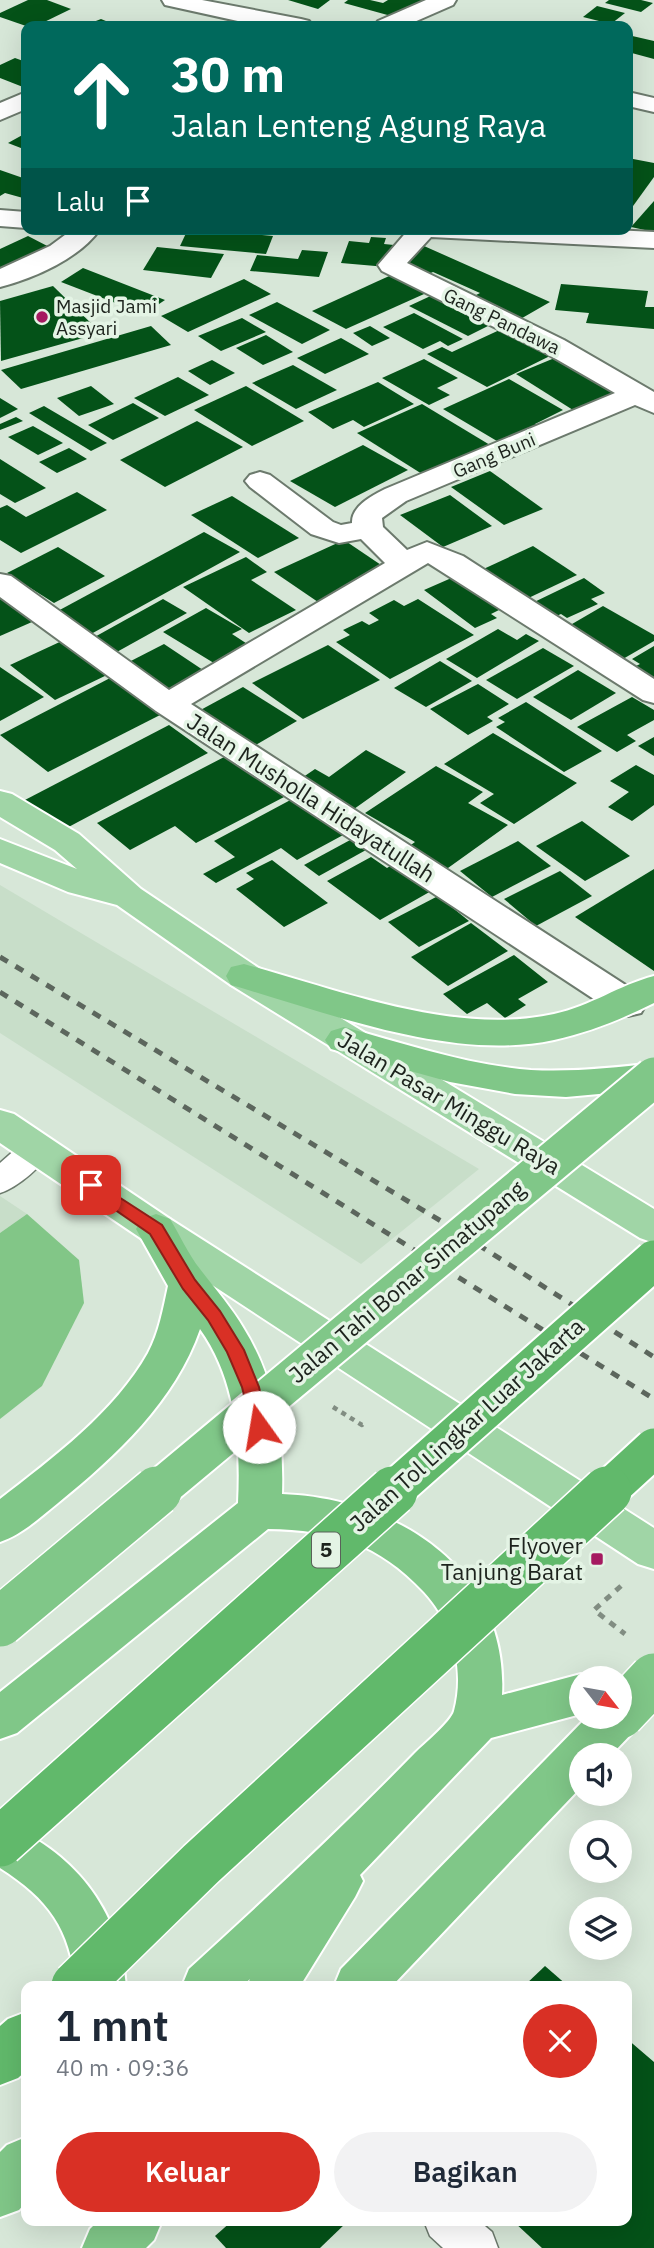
<!DOCTYPE html>
<html lang="id">
<head>
<meta charset="utf-8">
<style>
  :root { --surface:#fff; --page:#f2f2f3; --text:#1f2937; --muted:#747a83; --accent:#d93025 }
  body { margin:0; font-family:"IBM Plex Sans",sans-serif; background:var(--page); color:var(--text); height:100vh; display:flex; flex-direction:column; font-size:26px; white-space:nowrap }
  * { box-sizing:border-box; margin:0 }
  p { font-size:23px; color:var(--muted) }
  .icon { flex:none; width:38px; height:38px; fill:none; stroke:currentColor; stroke-width:2; stroke-linecap:round; stroke-linejoin:round }
  .map { position:relative; flex:1; overflow:hidden }
  .drawer { position:absolute; left:21px; top:1981px; width:611px; height:245px; display:flex; flex-direction:column; background:var(--surface); border-radius:14px; box-shadow:0 7px 28px #0002 }
  .drawer>* { flex:none }
  .hud { position:absolute; left:21px; top:21px; width:612px; height:214px; border-radius:14px; box-shadow:0 7px 28px #0002; background:#00695c; color:#fff; overflow:hidden }
  .needle { width:46px; rotate:121deg }
  .controls { position:absolute; left:569px; top:1666px; display:grid; gap:14px }
  .controls a { display:grid; place-items:center; width:63px; height:63px; border-radius:50%; background:var(--surface); box-shadow:0 7px 28px #0002; font-size:35px }
  .pin { position:absolute; display:grid; place-items:center; width:60px; height:60px; color:#fff; margin:-30px; border-radius:14px; box-shadow:0 4px 10px #0006 }
  .me { position:absolute; width:77px; margin:-38px; rotate:347deg; stroke-linejoin:round; filter:drop-shadow(0 0 5px #0008) }
  .turn { display:flex; align-items:center; gap:24px; height:147px; padding:0 35px; font-size:32px }
  .turn .icon { width:91px; height:91px; stroke-width:2.5 }
  .turn b { display:block; font-size:49px; line-height:60px }
  .then { display:flex; align-items:center; height:66px; padding:0 35px; background:#0003; gap:14px; font-size:26px }
  .round { display:grid; place-items:center; flex:none; width:74px; height:74px; border-radius:37px; background:var(--page) }
  .headline { display:flex; align-items:center; justify-content:space-between; height:119px; padding:0 35px }
  h1 { font-size:42px; font-weight:600; line-height:52px }
  .action { display:flex; gap:14px; margin-top:auto; padding:14px 35px }
  .action a { flex:1; height:80px; border-radius:42px; background:var(--accent); color:#fff; font-size:28px; font-weight:600; line-height:80px; text-align:center }
  .action a+a { background:var(--page); color:var(--text) }
  .map>svg:first-child { display:block }
  .built { fill:#c8dec9 }
  .green { fill:#82c687 }
  .building { fill:#045218 }
  .lines { fill:none; stroke-linecap:round; stroke-linejoin:round }
  .service-casing { stroke:#6c7a6d; stroke-width:3 }
  .minor-casing { stroke:#6c7a6d; stroke-width:4 }
  .primary-casing { stroke:#fff; stroke-width:4 }
  .trunk-casing { stroke:#fff; stroke-width:4 }
  .motorway-casing { stroke:#fff; stroke-width:4 }
  .path-far1 { stroke:#818d82; stroke-width:4.5; stroke-dasharray:5 5; stroke-linecap:butt }
  .path { stroke:#818d82; stroke-width:5; stroke-dasharray:7 7; stroke-linecap:butt }
  .service { fill:#fff; fill-rule:evenodd }
  .minor { fill:#fff; fill-rule:evenodd }
  .primary { fill:#a0d5a6; fill-rule:evenodd }
  .trunk { fill:#80c788; fill-rule:evenodd }
  .motorway { fill:#61b96b; fill-rule:evenodd }
  .rail { stroke:#5c665d; stroke-width:5; stroke-dasharray:9 9; stroke-linecap:butt }
  .trunk-bridge-far1-casing { stroke:#fff; stroke-width:43; stroke-linecap:butt }
  .trunk-bridge-casing { stroke:#fff; stroke-width:52; stroke-linecap:butt }
  .motorway-bridge-far1-casing { stroke:#fff; stroke-width:43; stroke-linecap:butt }
  .motorway-bridge-casing { stroke:#fff; stroke-width:52; stroke-linecap:butt }
  .trunk-bridge-far1 { stroke:#80c788; stroke-width:39 }
  .trunk-bridge { stroke:#80c788; stroke-width:49 }
  .motorway-bridge-far1 { stroke:#61b96b; stroke-width:39 }
  .motorway-bridge { stroke:#61b96b; stroke-width:49 }
  .route { fill:#d93025; stroke:#8d1f18; stroke-width:2 }
  .poi-dot { fill:#a51a60; stroke:#e4f4e5; stroke-width:2.5 }
  .labels { text-anchor:middle; stroke-width:7; stroke-linejoin:round; paint-order:stroke }
  .far-poi-label { font-size:19px; fill:#1d231d; stroke:#e4f4e5; text-anchor:start }
  .far-street-label { font-size:19px; fill:#1d231d; stroke:#e4f4e5 }
  .shield { fill:#e4f4e5; stroke:#596259; stroke-width:2 }
  .shield-label { font-size:21px; font-weight:bold; fill:#1d231d }
  .street-label { font-size:23px; fill:#1d231d; stroke:#e4f4e5 }
  .poi-label { font-size:23px; fill:#1d231d; stroke:#e4f4e5; text-anchor:end }
</style>
</head>
<body>
<div class="map">
<svg width="654" height="2248" viewBox="0 0 654 2248">
  <rect width="100%" height="100%" fill="#d7e7d8"/>
  <g class="built">
    <path d="M0 885 479 1169 361 1264 0 1033Z"/>
    <path d="M0 1196 27 1214 0 1233Z"/>
  </g>
  <path class="green" d="M27 1214 79 1260 84 1303 42 1386 0 1419V1233Z"/>
  <g class="building">
    <path d="M28 0H47L71 9 36 26H26L0 17V13Z"/>
    <path d="M288 0H330L318 9Z"/>
    <path d="M348 0H370L383 3 388 0H425L402 19 344 3Z"/>
    <path d="M609 0H641L653 3 641 12 605 3Z"/>
    <path d="M597 6 625 13 611 24 583 17Z"/>
    <path d="M101 19 118 26H83Z"/>
    <path d="M628 35 654 41V59L628 52Z"/>
    <path d="M15 58 26 62V85L23 87 0 78V65Z"/>
    <path d="M26 133V150L8 143Z"/>
    <path d="M628 158 654 163V177L628 213Z"/>
    <path d="M0 170 23 178 26 175V196L23 198 5 193 0 196Z"/>
    <path d="M654 201V232L631 227Z"/>
    <path d="M188 229H197L273 236 266 254 180 246Z"/>
    <path d="M28 236 55 250 0 275V249Z"/>
    <path d="M371 237 386 238 384 244 394 245 387 267 341 263 349 241 369 243Z"/>
    <path d="M424 246 550 302 517 321 468 299 480 293 433 272 424 276 393 262Z"/>
    <path d="M157 247 224 254 211 278 143 270Z"/>
    <path d="M302 250 328 252 319 277 250 271 257 255 298 259Z"/>
    <path d="M83 268 165 300 144 314 61 282Z"/>
    <path d="M398 272 433 290 346 329 312 311Z"/>
    <path d="M244 279 271 294 188 332 161 316Z"/>
    <path d="M561 284 648 291 645 307H654V329L586 323 589 313 555 310Z"/>
    <path d="M53 286 101 333 1 361 0 301Z"/>
    <path d="M437 293 496 322 468 336 409 306Z"/>
    <path d="M277 302 330 330 302 344 249 315Z"/>
    <path d="M414 313 463 339 448 346 440 341 423 349 383 327Z"/>
    <path d="M242 318 266 332 221 351 198 336Z"/>
    <path d="M151 326 171 345 21 389 1 370Z"/>
    <path d="M370 326 390 338 372 346 353 333Z"/>
    <path d="M506 327 556 353 487 387 427 354 442 347 452 352Z"/>
    <path d="M266 335 293 352 263 365 236 348Z"/>
    <path d="M341 338 369 354 325 374 297 358Z"/>
    <path d="M557 357 614 393 573 410 516 374Z"/>
    <path d="M424 359 458 378 437 388 450 395 429 405 382 378Z"/>
    <path d="M212 360 235 373 210 385 188 371Z"/>
    <path d="M293 365 337 390 296 409 252 383Z"/>
    <path d="M178 377 209 395 165 416 134 398Z"/>
    <path d="M509 379 563 410 535 424 545 429 507 447 443 409Z"/>
    <path d="M378 382 414 404 364 427 353 420 333 429 308 412Z"/>
    <path d="M91 386 114 404 79 416 57 398Z"/>
    <path d="M246 386 304 421 252 446 194 410Z"/>
    <path d="M0 398 18 409 0 418Z"/>
    <path d="M133 403 159 418 113 440 88 425Z"/>
    <path d="M422 404 495 448 430 479 357 433Z"/>
    <path d="M44 406 107 443 91 451 29 413Z"/>
    <path d="M16 417 23 421 0 430V424Z"/>
    <path d="M197 421 243 447 165 487 120 460Z"/>
    <path d="M33 426 63 443 38 455 8 437Z"/>
    <path d="M363 445 408 470 335 507 290 481Z"/>
    <path d="M69 448 87 459 57 473 39 462Z"/>
    <path d="M0 459 46 488 15 503 0 494Z"/>
    <path d="M490 471 543 509 504 525 451 487Z"/>
    <path d="M77 492 107 510 21 553 0 540V508L7 505 26 517Z"/>
    <path d="M450 495 492 526 443 547 400 515Z"/>
    <path d="M232 496 299 538 258 558 191 515Z"/>
    <path d="M204 532 240 552 91 634 56 612Z"/>
    <path d="M344 540 387 569 318 602 274 572Z"/>
    <path d="M533 546 577 575 520 602 477 572Z"/>
    <path d="M58 547 105 576 54 603 7 573Z"/>
    <path d="M246 557 267 572 251 580 296 610 249 633 183 587Z"/>
    <path d="M456 576 501 609 491 614 497 618 475 628 424 590Z"/>
    <path d="M584 578 605 593 591 599 598 604 567 618 561 614 547 620 526 606Z"/>
    <path d="M0 598 32 622 0 636Z"/>
    <path d="M163 599 187 613 115 653 91 639Z"/>
    <path d="M418 599 474 635 390 679 336 642 350 635 343 630 362 621 369 625 379 620 369 613 394 600 404 606Z"/>
    <path d="M603 606 654 635V641L616 663 560 631Z"/>
    <path d="M206 608 242 629 232 634 255 649 222 668 163 632Z"/>
    <path d="M498 629 517 640 526 634 539 641 477 678 446 659Z"/>
    <path d="M64 640 109 674 55 700 10 665Z"/>
    <path d="M164 644 212 676 173 698 125 664Z"/>
    <path d="M328 645 380 680 303 719 252 683Z"/>
    <path d="M654 646V684L630 669 640 664 632 659Z"/>
    <path d="M543 648 574 666 517 699 486 680Z"/>
    <path d="M440 661 472 681 426 707 394 688Z"/>
    <path d="M0 667 44 697 0 721Z"/>
    <path d="M578 670 616 693 571 720 533 697Z"/>
    <path d="M114 676 164 713 48 772 0 735Z"/>
    <path d="M478 684 509 704 487 717 493 721 468 735 430 709Z"/>
    <path d="M243 687 297 721 249 749 195 713Z"/>
    <path d="M632 697 654 710V720L627 735 636 741 617 752 577 727Z"/>
    <path d="M526 702 602 751 564 772 496 727 505 722 498 718Z"/>
    <path d="M169 725 208 753 61 831 23 801Z"/>
    <path d="M493 733 577 783 514 824 480 803 494 794 444 764Z"/>
    <path d="M654 737V756L638 746Z"/>
    <path d="M366 750 406 772 347 814 293 784 315 769 329 777Z"/>
    <path d="M228 755 284 797 196 843 175 826 130 850 97 823Z"/>
    <path d="M636 765 654 775V805L632 821 608 807 629 792 610 781Z"/>
    <path d="M436 766 483 792 468 803 508 825 441 873 404 850 415 842 365 813Z"/>
    <path d="M296 797 345 834 297 860 281 848 216 883 203 874 235 857 214 841Z"/>
    <path d="M582 821 630 856 585 881 536 846Z"/>
    <path d="M352 839 366 850 319 876 304 865Z"/>
    <path d="M518 841 551 866 492 897 460 871Z"/>
    <path d="M371 857 387 868 395 863 433 890 380 920 327 881Z"/>
    <path d="M272 860 328 903 284 927 236 889 254 879 246 873Z"/>
    <path d="M654 869V971L575 917Z"/>
    <path d="M560 871 592 896 536 926 504 899Z"/>
    <path d="M438 896 469 921 419 947 388 922Z"/>
    <path d="M471 923 508 951 448 986 411 957Z"/>
    <path d="M514 955 548 982 518 999 526 1005 505 1018 487 1003 467 1014 443 994Z"/>
    <path d="M545 1966 568 1986H524Z"/>
    <path d="M626 2038 654 2062V2248H542L513 2221H626Z"/>
    <path d="M232 2221H344L346 2223 320 2248H226L215 2236Z"/>
  </g>
  <g class="lines">
    <g class="service-casing">
      <g id="service">
        <path d="M37 1137 48 1140 53 1148C43 1165 19 1187 0 1193V1163L26 1140Z"/>
        <path d="M424 2221H479L492 2232 498 2248H443L430 2236Z"/>
      </g>
    </g>
    <g class="minor-casing">
      <g id="minor">
        <path d="M162 0H202L301 19 309 21 313 26H260L165 5Z"/>
        <path d="M426 0H456L453 5 405 26H374L378 21Z"/>
        <path d="M26 92V109L0 120V103Z"/>
        <path d="M628 92 654 98V112L628 106Z"/>
        <path d="M0 210 26 212V228L0 226Z"/>
        <path d="M73 229H100C79 259 34 278 0 287V269L50 246Z"/>
        <path d="M409 229H593L654 232V248L431 237 407 263 564 340 654 392V413L635 405 406 501 382 518 383 527 407 550 427 542 463 556 654 679V703L643 700 428 563 191 704 641 995 646 1004 641 1013 628 1016 615 1013 156 711 0 597V574L11 576 169 690 385 563 361 539 339 543 311 534 250 487 245 481 250 475 260 472 270 475 333 522 341 525 352 523C351 506 373 495 385 489L615 393 544 352 382 271 378 265Z"/>
      </g>
    </g>
    <g class="primary-casing">
      <g id="primary">
        <path d="M0 791 12 794 79 834 141 889 257 967 654 1209V1243L640 1238 231 985 117 905 68 892 0 863V839L77 869 55 850 0 817Z"/>
        <path d="M0 1110 14 1114 170 1219 654 1528V1569L638 1564 142 1239 0 1143Z"/>
      </g>
    </g>
    <g class="trunk-casing">
      <g id="trunk">
        <path d="M244 964C340 990 454 1036 554 1014 591 1006 619 985 654 976V1003C622 1019 590 1032 554 1040 452 1062 329 1013 231 985L226 976 231 967Z"/>
        <path d="M344 1027C405 1044 468 1065 531 1070 572 1072 613 1068 654 1063V1089L566 1097 515 1094 450 1082 331 1049 325 1040 331 1031Z"/>
        <path d="M156 1214 170 1219C180 1235 188 1254 200 1269 215 1289 232 1308 244 1329 275 1379 284 1436 282 1494 395 1498 509 1569 502 1695L581 1674 593 1678H581V1714L491 1738 360 1875 363 1881 355 1897 300 1986H247L250 1979 242 1986H182L189 1969C266 1899 342 1828 415 1753 424 1744 451 1722 454 1711 465 1670 453 1623 424 1592 378 1543 334 1530 268 1529L17 1733 0 1739V1692L238 1503C241 1443 236 1379 200 1329 175 1401 116 1456 58 1503 39 1518 23 1534 0 1542V1499C53 1458 115 1412 148 1353 159 1332 163 1309 168 1286L136 1229 142 1219Z"/>
        <path d="M620 1698 634 1703 640 1717 634 1731 611 1755H581V1787L392 1986H334L341 1969 587 1717H620Z"/>
        <path d="M0 1822C72 1849 120 1909 126 1986H76C70 1929 49 1899 0 1868Z"/>
        <path d="M26 2137V2202L19 2210 0 2217V2152L7 2145Z"/>
        <path d="M98 2221H162L154 2240 146 2248H82L90 2229Z"/>
      </g>
    </g>
    <g class="motorway-casing">
      <path id="motorway" d="M26 2012V2071L18 2078 0 2085V2026L8 2019Z"/>
    </g>
    <path class="path-far1" d="M333 1407 362 1425 366 1421"/>
    <path class="path" d="M621 1586 594 1610 625 1634"/>
    <use href="#service" class="service"/>
    <use href="#minor" class="minor"/>
    <use href="#primary" class="primary"/>
    <use href="#trunk" class="trunk"/>
    <use href="#motorway" class="motorway"/>
    <g class="rail">
      <path d="M0 957 441 1221 654 1357"/>
      <path d="M0 992 654 1399"/>
    </g>
    <g class="trunk-bridge-far1-casing">
      <path id="trunk-bridge-far1" d="M155 1493 654 1077"/>
    </g>
    <g class="trunk-bridge-casing">
      <g id="trunk-bridge">
        <path d="M0 1622 157 1491"/>
        <path d="M620 1714 654 1678"/>
      </g>
    </g>
    <g class="motorway-bridge-far1-casing">
      <g id="motorway-bridge-far1">
        <path d="M391 1493 654 1260"/>
        <path d="M605 1493 654 1448"/>
      </g>
    </g>
    <g class="motorway-bridge-casing">
      <g id="motorway-bridge">
        <path d="M0 1842 393 1491"/>
        <path d="M76 1986 201 1864 607 1491"/>
      </g>
    </g>
    <use href="#trunk-bridge-far1" class="trunk-bridge-far1"/>
    <use href="#trunk-bridge" class="trunk-bridge"/>
    <use href="#motorway-bridge-far1" class="motorway-bridge-far1"/>
    <use href="#motorway-bridge" class="motorway-bridge"/>
  </g>
  <path class="route" d="M91 1179 162 1225 195 1280 220 1311 244 1350 259 1387 268 1427 265 1432H253L242 1387 227 1352 208 1320 183 1289 150 1234 85 1189 83 1185 85 1181Z"/>
  <g class="poi-dot">
    <circle cx="42" cy="317" r="7"/>
    <rect x="590" y="1552" width="14" height="14" rx="3.5"/>
  </g>
  <g class="labels">
    <g class="far-poi-label">
      <text x="56" y="313">Masjid Jami<tspan x="56" dy="22">Assyari</tspan></text>
    </g>
    <g class="far-street-label">
      <text transform="translate(502 321) rotate(26)" y="7">Gang Pandawa</text>
      <text transform="translate(494 455) rotate(-23)" y="7">Gang Buni</text>
    </g>
    <rect class="shield" x="312" y="1532.5" width="28" height="35" rx="5"/>
    <g class="shield-label">
      <text x="326" y="1557">5</text>
    </g>
    <g class="street-label">
      <text transform="translate(311 798) rotate(33)" y="8">Jalan Musholla Hidayatullah</text>
      <text transform="translate(449 1103) rotate(31)" y="8">Jalan Pasar Minggu Raya</text>
      <text transform="translate(407 1282) rotate(-40)" y="8">Jalan Tahi Bonar Simatupang</text>
      <text transform="translate(467 1425) rotate(-42)" y="8">Jalan Tol Lingkar Luar Jakarta</text>
    </g>
    <g class="poi-label">
      <text x="583" y="1554">Flyover<tspan x="583" dy="26">Tanjung Barat</tspan></text>
    </g>
  </g>
</svg>
<div class="controls">
<a><svg class="needle" viewBox="-14 -14 28 28"><path d="M0-13l5 13h-10z" fill="#e53935"/><path d="M0 13l5-13h-10z" fill="#747a83"/></svg></a>
<a><svg class="icon" aria-label="sound" viewBox="0 0 24 24"><path d="M4 9h4l5-4v14l-5-4H4zM17 9q2 3 0 6"/></svg></a>
<a><svg class="icon" aria-label="search" viewBox="0 0 24 24"><circle cx="10" cy="10" r="6"/><path d="M15 15l6 6"/></svg></a>
<a><svg class="icon" aria-label="layers" viewBox="0 0 24 24"><path d="M12 4l9 5-9 5-9-5zM3 14l9 5 9-5"/></svg></a>
</div>
<div class="pin" style="left:91px;top:1185px;background:#d93025"><svg class="icon" aria-label="arrive" viewBox="0 0 24 24"><path d="M6 21V4h12l-3 4 3 4H6"/></svg></div>
<svg class="me" style="left:259px;top:1427px" viewBox="-20 -20 40 40"><circle r="19" fill="#fff"/><path d="M0-13L10 11 0 6-10 11z" fill="#d93025"/></svg>
<div class="hud">
<div class="turn"><svg class="icon" aria-label="ahead" viewBox="0 0 24 24"><path d="M12 20V5M6 11l6-6 6 6"/></svg><div><b>30 m</b>Jalan Lenteng Agung Raya</div></div>
<div class="then">Lalu<svg class="icon" aria-label="arrive" viewBox="0 0 24 24"><path d="M6 21V4h12l-3 4 3 4H6"/></svg></div>
</div>
<section class="drawer">
<div class="headline"><div><h1>1 mnt</h1><p>40 m · 09:36</p></div><a class="round" style="background:#d93025;color:#fff"><svg class="icon" aria-label="close" viewBox="0 0 24 24"><path d="M6 6l12 12M18 6L6 18"/></svg></a></div>
<div class="action"><a>Keluar</a><a>Bagikan</a></div>
</section>
</div>
</body>
</html>
